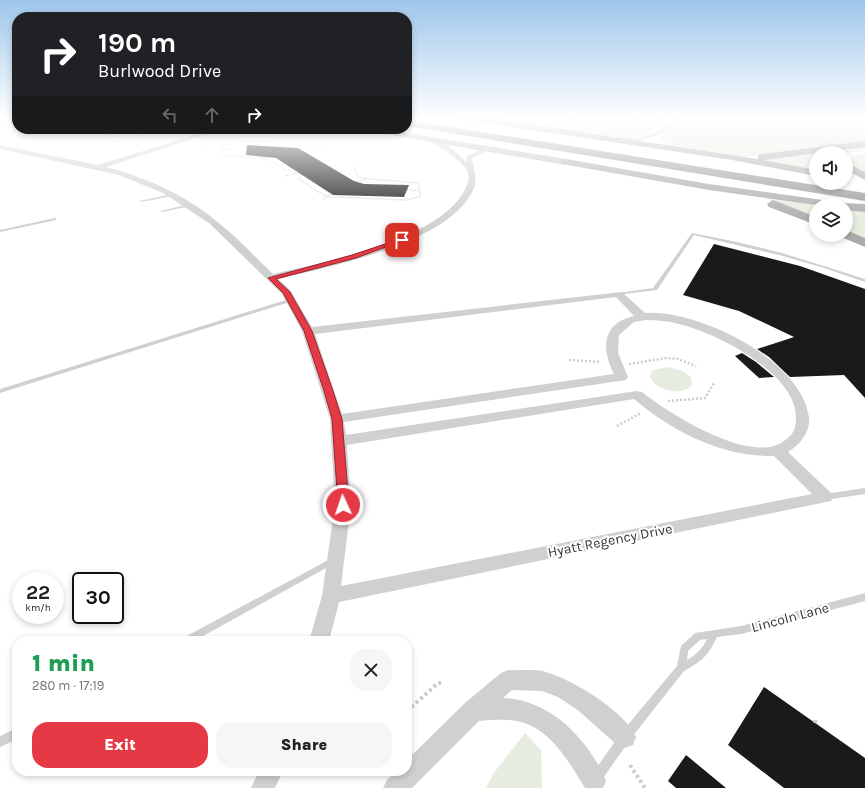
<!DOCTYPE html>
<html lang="en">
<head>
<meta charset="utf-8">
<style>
  :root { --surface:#fff; --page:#f6f6f6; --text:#202124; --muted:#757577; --accent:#e63946 }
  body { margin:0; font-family:Karla,sans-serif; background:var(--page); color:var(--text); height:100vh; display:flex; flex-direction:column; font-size:15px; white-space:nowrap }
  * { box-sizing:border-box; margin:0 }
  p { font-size:13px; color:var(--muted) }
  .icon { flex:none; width:22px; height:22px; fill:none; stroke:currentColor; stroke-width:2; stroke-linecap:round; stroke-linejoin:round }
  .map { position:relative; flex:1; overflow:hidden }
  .sheet { position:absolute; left:12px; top:636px; width:400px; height:140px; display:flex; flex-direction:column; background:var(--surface); border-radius:16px; box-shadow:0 2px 6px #0003 }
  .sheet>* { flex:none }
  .top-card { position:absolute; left:12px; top:12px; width:400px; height:122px; border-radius:16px; box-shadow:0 2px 6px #0003; background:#202124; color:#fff; overflow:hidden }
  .tools { position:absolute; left:809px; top:146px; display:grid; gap:8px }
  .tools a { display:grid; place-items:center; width:44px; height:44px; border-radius:50%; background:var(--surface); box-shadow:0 2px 6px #0003; font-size:20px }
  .speed { position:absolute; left:12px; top:572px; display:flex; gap:8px; font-size:20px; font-weight:700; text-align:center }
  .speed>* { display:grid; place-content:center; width:52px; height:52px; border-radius:50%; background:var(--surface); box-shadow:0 2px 6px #0003; line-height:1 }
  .speed small { font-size:10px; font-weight:400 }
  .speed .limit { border:2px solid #111; border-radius:6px; background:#fff; color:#111 }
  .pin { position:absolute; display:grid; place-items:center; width:34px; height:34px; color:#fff; margin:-17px; border-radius:8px; box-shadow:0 2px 6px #0006 }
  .me { position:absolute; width:44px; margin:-22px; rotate:357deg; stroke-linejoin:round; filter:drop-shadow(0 0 3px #0008) }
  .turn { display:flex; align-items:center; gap:14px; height:84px; padding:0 20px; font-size:18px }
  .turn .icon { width:52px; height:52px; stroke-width:2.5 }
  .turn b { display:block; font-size:28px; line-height:34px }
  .lanes { display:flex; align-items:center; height:38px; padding:0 20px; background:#0003; justify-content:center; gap:20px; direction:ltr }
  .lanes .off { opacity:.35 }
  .round { display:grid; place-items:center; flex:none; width:42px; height:42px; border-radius:16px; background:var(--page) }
  .summary { display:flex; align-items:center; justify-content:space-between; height:68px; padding:0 20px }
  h1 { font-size:24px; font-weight:800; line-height:30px; color:#1e9e55 }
  .button { display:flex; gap:8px; margin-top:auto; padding:8px 20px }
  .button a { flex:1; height:46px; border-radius:16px; background:var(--accent); color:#fff; font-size:16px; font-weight:800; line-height:46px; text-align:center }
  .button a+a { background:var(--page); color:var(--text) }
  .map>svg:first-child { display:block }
  .green { fill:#e6ecdf }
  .building { fill:#1a1a1a }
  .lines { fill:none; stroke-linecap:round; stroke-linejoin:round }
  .path-far3 { stroke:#cdcdcd; stroke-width:1; stroke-dasharray:1 1; stroke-linecap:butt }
  .path-far2 { stroke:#cdcdcd; stroke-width:1.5; stroke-dasharray:1 1; stroke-linecap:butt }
  .path-far1 { stroke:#cdcdcd; stroke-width:2.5; stroke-dasharray:2 2; stroke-linecap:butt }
  .path { stroke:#cdcdcd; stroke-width:4; stroke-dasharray:3 3; stroke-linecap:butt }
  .service { fill:#d0d0d0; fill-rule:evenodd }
  .minor { fill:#d0d0d0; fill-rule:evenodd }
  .secondary { fill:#bdbdbd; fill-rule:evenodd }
  .primary { fill:#ababab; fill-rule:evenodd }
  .motorway { fill:#9a9a9a; fill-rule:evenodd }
  .route { fill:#e63946; stroke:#96252e }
  .labels { text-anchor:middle; stroke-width:4; stroke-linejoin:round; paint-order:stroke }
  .near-street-label { font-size:14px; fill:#333; stroke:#fff }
</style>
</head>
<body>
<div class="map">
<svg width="865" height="788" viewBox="0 0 865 788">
  <rect width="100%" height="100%" fill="#fff"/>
  <g class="green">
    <path d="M481 117H669L646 136 622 138Z"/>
    <path d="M682 117H865V142L744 157 673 147 661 141 659 136Z"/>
    <path d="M865 145V150L846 154 816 153V171L757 159Z"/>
    <path d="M865 153V174L855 169 849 162C852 156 859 154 865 153Z"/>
    <path d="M765 199H766L826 205H816V219Z"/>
    <path d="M846 207 865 210V241L846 232Z"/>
    <path d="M669 367 682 371 691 377 692 385C682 397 655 391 650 376L653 370Z"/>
    <path d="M525 733 541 750 542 788H486L493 774Z"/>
  </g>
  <g class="building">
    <path d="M247 145 298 148 354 181 364 184 409 185 404 197 333 195 276 158 246 155Z"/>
    <path d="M714 244 800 266 865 289V398L844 375 790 377 769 357 757 349 794 337 739 311 683 295Z"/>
    <path d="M742 353 756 362 774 377 759 378 735 356Z"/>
    <path d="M764 687 865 758V788H784L728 745Z"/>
    <path d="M686 755 726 788H676L668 781Z"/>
  </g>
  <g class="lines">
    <g class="path-far3">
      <path d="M564 117 571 120 622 125 631 123 641 117 662 119"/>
      <path d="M100 129 94 131 126 139 164 129"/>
      <path d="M205 146 207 149"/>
      <path d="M220 149H232"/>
      <path d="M259 160 268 157"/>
      <path d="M354 166 356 173"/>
      <path d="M298 173 286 170 265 158 223 156 218 154 223 145C255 138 290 144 322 148"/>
    </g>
    <g class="path-far2">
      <path d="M297 172 301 175 299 179 322 194 331 197 407 200 421 196 418 183 361 178 357 176 356 172"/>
      <path d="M285 176 298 173"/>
      <path d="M358 182 367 178"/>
      <path d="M407 190 420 191"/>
      <path d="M323 199 332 194"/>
    </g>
    <g class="path-far1">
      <path d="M569 360 601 362"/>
      <path d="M629 364 666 358 678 359 696 366"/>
      <path d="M668 401 705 398 714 383"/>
      <path d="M617 426 641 413"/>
    </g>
    <g class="path">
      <path d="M407 711 438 683H443"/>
      <path d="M815 723 816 718"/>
      <path d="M630 765 645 788"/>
    </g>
    <g class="service">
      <path d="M172 194H173V196L141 202 139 201Z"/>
      <path d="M190 204H191V206L162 212 160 211Z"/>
      <path d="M55 218H56V220L0 232V230Z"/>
      <path d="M692 233 737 242 782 253 824 266 865 279V282L821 267 779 255 694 235 657 290 616 295V293H618L653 288Z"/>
      <path d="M289 299H291L293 300V301L0 393V389Z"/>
      <path d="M865 488V494L825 500 822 499 821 497 822 495 825 494Z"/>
      <path d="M334 557 337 558 338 560 337 562 194 641H181L183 638Z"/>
      <path d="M865 593V601L741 634 717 637C708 656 702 661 684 671L629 741 599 784 597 788H587L590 777 621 733 677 666 681 646 695 633 741 626ZM707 639C703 648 696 655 687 660L688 651 700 640Z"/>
      <path d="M17 728V739L0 747V736Z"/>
    </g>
    <g class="minor">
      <path d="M675 117H681C666 133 649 142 627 142 623 142 618 142 615 140 621 136 635 139 643 137 656 135 666 125 675 117Z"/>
      <path d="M214 129H223L106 167C144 177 184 194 215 220 236 236 254 256 273 274 326 262 434 241 463 193 467 187 471 177 467 170 459 158 443 149 431 142V140C444 139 458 154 466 162L467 156 482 149H486V151L472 158C473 167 478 179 474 188 451 243 332 266 278 279L290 290 312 327 622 292 645 313C697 309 803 360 809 418 810 432 800 445 788 452L831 493 833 497 831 501 339 602 329 641H309L322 596 335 505 330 419 302 331 282 294 209 223 163 193 119 175 0 149V145L98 165ZM616 297 634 316C602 323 601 349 614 374L342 414 315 334ZM646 320C657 320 668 321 679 324 717 333 811 379 794 430 792 435 788 438 784 441 752 466 668 413 642 392L637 391 346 435 344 422 626 380 628 377 618 353 619 335 634 322ZM634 399C673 432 722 457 774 456L812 494 341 586 351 505 347 445Z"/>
      <path d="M508 670C519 671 531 669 542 671 569 677 625 711 636 737L633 745 625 748 617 745 579 711 558 697 542 691 512 690 503 698C550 699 589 740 606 781L603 788H585C569 762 549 726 516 721 504 719 491 720 479 721L412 788H383L387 780 396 771H407V760L466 702 501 673Z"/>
      <path d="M259 771H283L275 788H251Z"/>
    </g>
    <g class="secondary">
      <path d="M456 117H474L485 120C480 124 461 121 456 117Z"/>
      <path d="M363 129H382L566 159 571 162 566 165 367 131Z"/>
    </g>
    <g class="primary">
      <path d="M481 117 758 159V155L762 154 865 141V147L763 160 816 170V176L732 160 478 122 477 120Z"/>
      <path d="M566 159 709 184 844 203 865 204V212L846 210V205H816L709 190 562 164 561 162 562 160Z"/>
      <path d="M846 163 865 172V180L846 170Z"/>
      <path d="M773 200 816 217V225L769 207 767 204Z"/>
      <path d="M846 230 865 238V247L841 237 840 235H846Z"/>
    </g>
    <path class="motorway" d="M407 120 865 193V201L407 126Z"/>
  </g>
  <linearGradient id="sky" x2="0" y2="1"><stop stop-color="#9ec6ea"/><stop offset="0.52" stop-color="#fff"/><stop offset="1" stop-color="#fff" stop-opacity="0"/></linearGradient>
  <rect width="865" height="227" fill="url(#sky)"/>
  <path class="route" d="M400 239 405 240 356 258 276 279 290 292 312 331 333 391 342 419 349 505 343 509 338 505 332 419 324 391 304 331 283 293 268 278 352 255Z"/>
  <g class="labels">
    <g class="near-street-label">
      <text transform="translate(610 540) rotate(-11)" y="5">Hyatt Regency Drive</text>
      <text transform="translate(790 617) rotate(-15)" y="5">Lincoln Lane</text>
    </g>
  </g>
</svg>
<div class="tools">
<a><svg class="icon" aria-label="sound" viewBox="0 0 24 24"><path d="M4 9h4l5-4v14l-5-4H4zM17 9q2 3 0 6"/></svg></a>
<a><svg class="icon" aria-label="layers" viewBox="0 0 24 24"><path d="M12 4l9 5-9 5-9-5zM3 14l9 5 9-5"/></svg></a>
</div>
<div class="speed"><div>22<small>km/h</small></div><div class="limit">30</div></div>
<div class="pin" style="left:402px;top:240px;background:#d93025"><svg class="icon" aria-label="arrive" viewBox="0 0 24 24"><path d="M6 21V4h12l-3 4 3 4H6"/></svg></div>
<svg class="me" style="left:343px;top:505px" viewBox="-20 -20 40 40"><circle r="17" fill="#e63946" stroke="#fff" stroke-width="3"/><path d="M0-11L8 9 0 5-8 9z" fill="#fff"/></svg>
<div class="top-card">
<div class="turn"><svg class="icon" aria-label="right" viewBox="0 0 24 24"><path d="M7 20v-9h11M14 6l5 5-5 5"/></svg><div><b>190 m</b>Burlwood Drive</div></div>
<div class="lanes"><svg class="icon off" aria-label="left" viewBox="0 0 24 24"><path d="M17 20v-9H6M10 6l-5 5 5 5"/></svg><svg class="icon off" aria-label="ahead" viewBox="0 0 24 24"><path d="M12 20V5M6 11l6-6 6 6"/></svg><svg class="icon" aria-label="right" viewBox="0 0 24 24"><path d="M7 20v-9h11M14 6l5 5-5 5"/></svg></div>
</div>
<section class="sheet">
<div class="summary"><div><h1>1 min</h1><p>280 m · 17:19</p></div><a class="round"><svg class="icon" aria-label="close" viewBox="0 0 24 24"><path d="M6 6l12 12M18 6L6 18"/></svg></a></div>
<div class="button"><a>Exit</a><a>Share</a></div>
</section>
</div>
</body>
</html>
